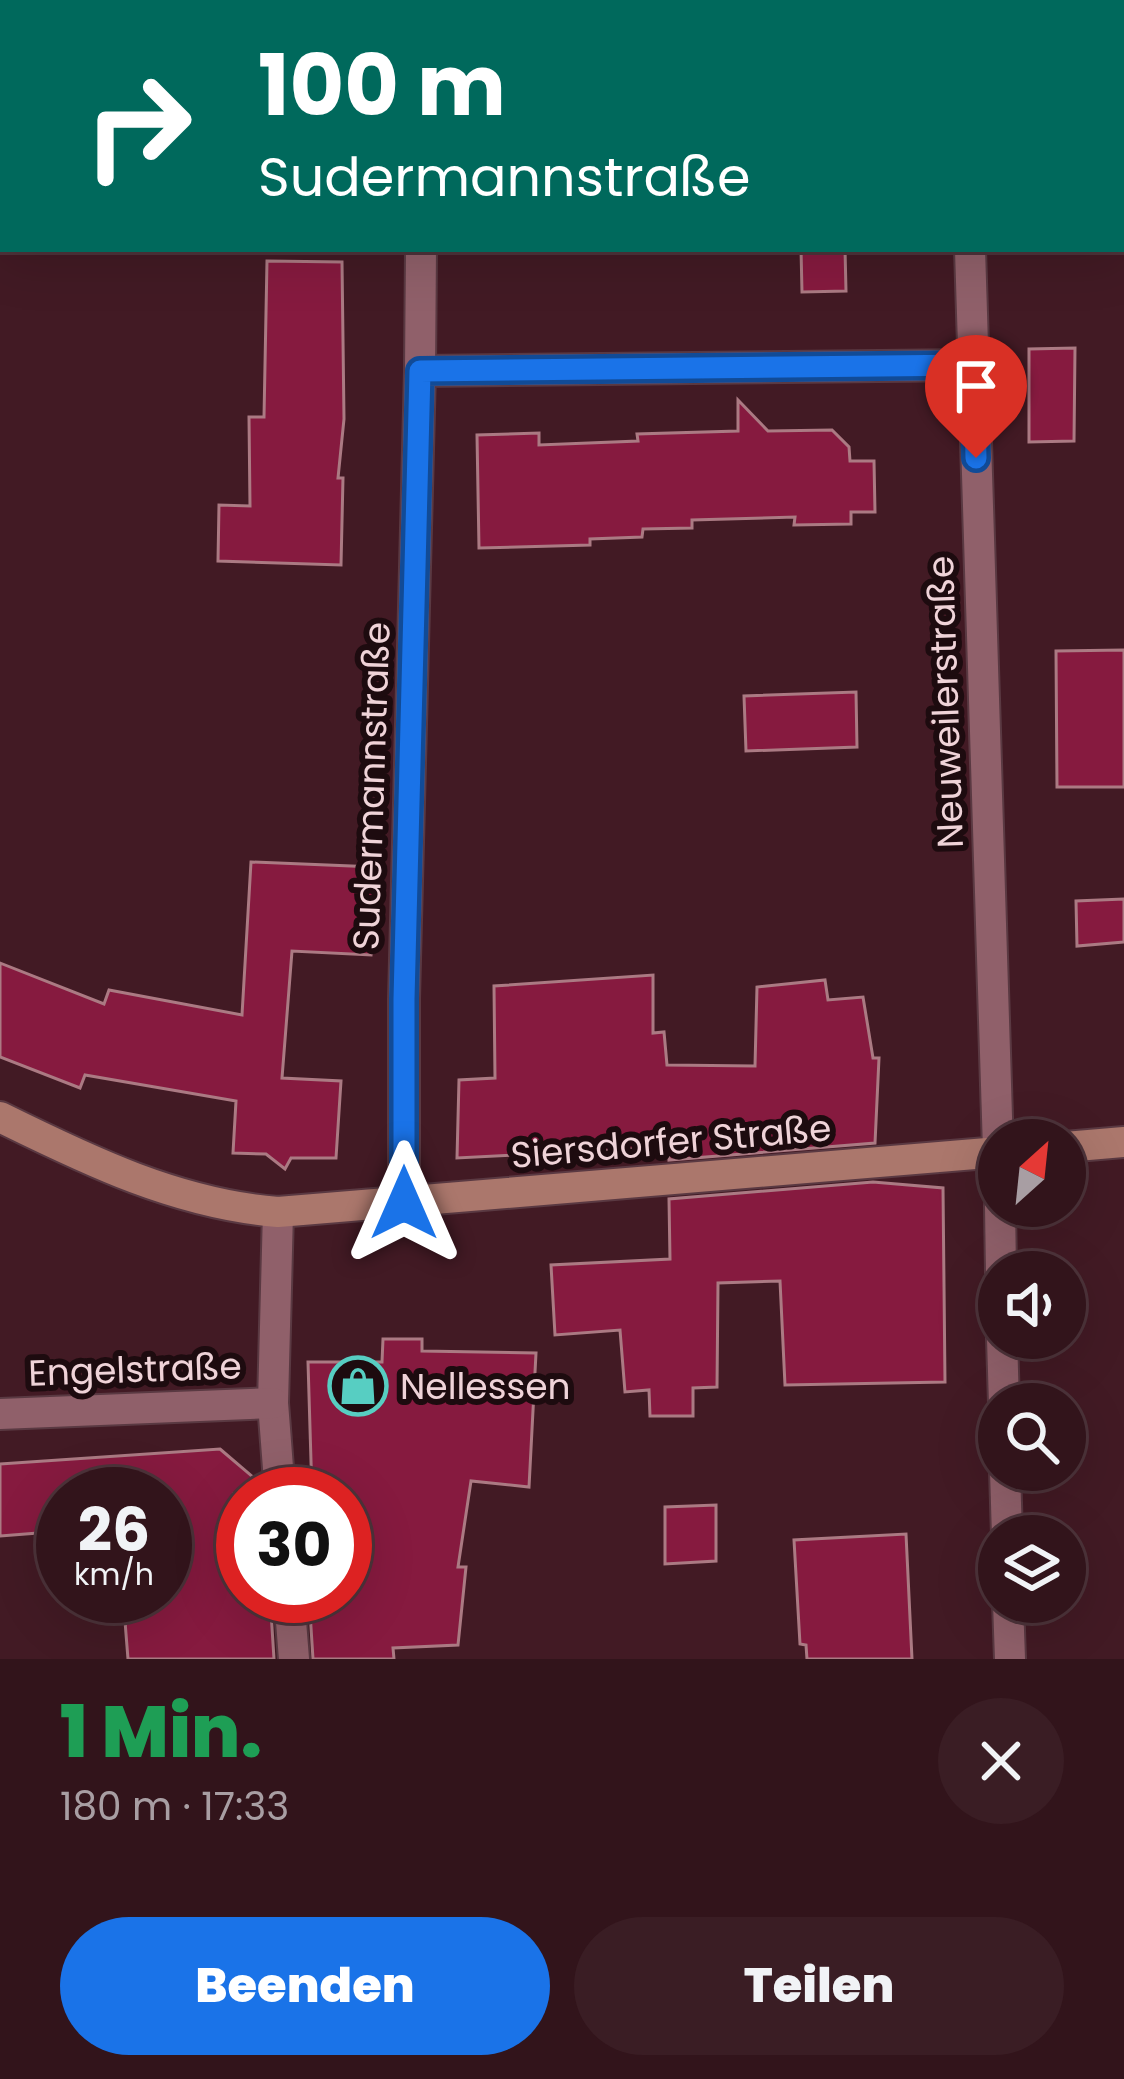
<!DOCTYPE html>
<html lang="de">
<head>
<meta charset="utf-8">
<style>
  :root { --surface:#32141b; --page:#3a1d24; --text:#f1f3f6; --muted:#a89ea3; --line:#4d333a; --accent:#1a73e8 }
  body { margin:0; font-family:Poppins,sans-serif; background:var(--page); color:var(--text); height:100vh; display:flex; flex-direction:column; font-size:45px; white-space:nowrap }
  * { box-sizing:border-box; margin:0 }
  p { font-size:39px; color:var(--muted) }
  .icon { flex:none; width:66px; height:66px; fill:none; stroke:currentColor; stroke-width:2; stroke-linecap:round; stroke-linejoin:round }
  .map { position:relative; height:1659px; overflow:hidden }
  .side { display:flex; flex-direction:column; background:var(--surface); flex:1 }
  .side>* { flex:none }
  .guide { position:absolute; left:0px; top:0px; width:1125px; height:252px; box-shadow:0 12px 48px #0002,0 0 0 3px var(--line); background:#00695c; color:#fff; overflow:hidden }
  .needle { width:78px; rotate:27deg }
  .buttons { position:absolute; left:978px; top:1119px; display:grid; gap:24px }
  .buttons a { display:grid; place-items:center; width:108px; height:108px; border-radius:50%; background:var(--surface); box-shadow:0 12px 48px #0002,0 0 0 3px var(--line); font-size:60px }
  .speed { position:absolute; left:36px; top:1467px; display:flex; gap:24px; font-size:60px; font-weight:700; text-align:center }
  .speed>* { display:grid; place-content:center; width:156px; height:156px; border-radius:50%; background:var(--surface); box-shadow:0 12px 48px #0002,0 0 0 3px var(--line); line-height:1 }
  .speed small { font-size:30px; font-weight:400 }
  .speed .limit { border:18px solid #d22; background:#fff; color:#111 }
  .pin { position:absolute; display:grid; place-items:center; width:102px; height:102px; color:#fff; margin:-123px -51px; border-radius:50% 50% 50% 0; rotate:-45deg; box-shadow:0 0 12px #0007 }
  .pin .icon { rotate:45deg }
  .me { position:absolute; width:132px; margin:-66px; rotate:0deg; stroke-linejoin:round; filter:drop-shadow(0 0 9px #0008) }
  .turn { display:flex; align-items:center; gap:42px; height:252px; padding:0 60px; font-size:54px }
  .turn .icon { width:156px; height:156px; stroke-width:2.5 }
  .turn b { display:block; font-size:84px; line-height:102px }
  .round { display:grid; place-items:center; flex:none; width:126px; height:126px; border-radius:63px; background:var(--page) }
  .overview { display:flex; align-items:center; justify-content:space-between; height:204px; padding:0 60px }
  h1 { font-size:72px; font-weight:800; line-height:90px; color:#1e9e55 }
  .button { display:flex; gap:24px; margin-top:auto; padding:24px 60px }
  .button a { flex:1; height:138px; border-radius:72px; background:var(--accent); color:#fff; font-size:48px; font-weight:800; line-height:138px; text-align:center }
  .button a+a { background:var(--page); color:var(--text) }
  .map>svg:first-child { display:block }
  .green { fill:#303f14 }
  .building { fill:#861a3f; stroke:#ab7a83; stroke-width:3 }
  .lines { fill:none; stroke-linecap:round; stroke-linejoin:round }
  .street-casing { stroke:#5a3942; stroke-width:34 }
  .secondary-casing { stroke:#5a3942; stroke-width:34 }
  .street { stroke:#90606a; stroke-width:30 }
  .secondary { stroke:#ab776c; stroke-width:30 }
  .route-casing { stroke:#114b97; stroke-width:30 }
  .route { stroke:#1a73e8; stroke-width:21 }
  .labels { text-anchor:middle; stroke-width:12; stroke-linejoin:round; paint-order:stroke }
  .street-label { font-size:36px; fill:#efd3d8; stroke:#1d0b0f }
  .poi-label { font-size:36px; fill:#efd3d8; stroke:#1d0b0f; text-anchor:start }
</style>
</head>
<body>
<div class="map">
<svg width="1124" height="1659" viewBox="0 0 1124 1659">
  <rect width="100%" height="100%" fill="#421a24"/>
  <path class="green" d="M0 0H84L3 3 0 241Z"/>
  <g class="building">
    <path d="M801 249H845L846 291 802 292Z"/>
    <path d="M267 261 342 262 344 419 338 478H343L341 565 218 561 219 505 250 506 249 417H264Z"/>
    <path d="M1075 348 1074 441 1029 442V349Z"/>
    <path d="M738 400 768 431 832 430 849 447 850 461H874L875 512H851V524L794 525 795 517 692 520V528L643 529 642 537 590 539V545L479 548 477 435 539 433V445L638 441 637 434 738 431Z"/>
    <path d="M1124 650V787H1057L1056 651Z"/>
    <path d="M856 692 857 747 746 751 744 696Z"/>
    <path d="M251 862 375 867 371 955 292 951 282 1078 341 1081 336 1158H291L285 1169 266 1154 233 1153 236 1101 85 1075 80 1088 0 1057V963L104 1004 109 990 242 1015Z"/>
    <path d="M1124 899V942L1077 946 1076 901Z"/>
    <path d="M653 975V1033L664 1032 667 1065 755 1066 757 987 825 980 828 1000 863 997 873 1058H879L875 1143 669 1160V1147L457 1158 459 1080 495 1078 494 986Z"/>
    <path d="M873 1182 943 1188 945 1382 785 1385 780 1281 718 1283 717 1387 693 1388V1416H650L649 1390 625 1392 620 1330 555 1335 551 1265 670 1259 669 1199Z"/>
    <path d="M383 1339H422V1351L536 1353 529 1487 471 1481 458 1567H466L458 1645 393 1648 394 1659H313L309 1596H345V1494H312L308 1362H382Z"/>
    <path d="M220 1449 260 1483V1494H234L242 1596H270L274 1659H128L123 1596H165V1494H63V1531L0 1536V1464Z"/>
    <path d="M716 1505V1561L665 1564V1507Z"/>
    <path d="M906 1534 912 1659H807L806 1645 800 1644 794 1540Z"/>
  </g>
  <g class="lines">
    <g class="street-casing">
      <g id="street">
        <path d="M965 0V3"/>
        <path d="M423 3V0"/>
        <path d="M970 249 999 1181"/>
        <path d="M420 371 421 249"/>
        <path d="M404 1203V999L420 371 973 365"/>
        <path d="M1000 1206 1001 1272"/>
        <path d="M278 1212 273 1403 280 1494"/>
        <path d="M1002 1338 1004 1404"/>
        <path d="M0 1414 273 1403"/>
        <path d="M1005 1470 1007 1536"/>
        <path d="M289 1596 294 1659"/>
        <path d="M1008 1602 1010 1659"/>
      </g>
    </g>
    <g class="secondary-casing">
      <g id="secondary">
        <path d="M0 1117C89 1161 178 1204 278 1212L999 1152"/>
        <path d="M1065 1147 1124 1142"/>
      </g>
    </g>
    <use href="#street" class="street"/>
    <use href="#secondary" class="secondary"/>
  </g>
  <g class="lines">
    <g class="route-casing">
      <path id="route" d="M404 1203V999L420 371 974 365 976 458"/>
    </g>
    <use href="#route" class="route"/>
  </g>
  <defs>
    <g id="shop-ring" transform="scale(3)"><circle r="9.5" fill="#1d0b0f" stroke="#57cec2" stroke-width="1.5"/><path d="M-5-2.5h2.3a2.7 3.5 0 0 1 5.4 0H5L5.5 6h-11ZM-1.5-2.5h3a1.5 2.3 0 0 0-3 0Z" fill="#57cec2"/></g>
  </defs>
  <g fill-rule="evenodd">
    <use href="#shop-ring" x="358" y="1386"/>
  </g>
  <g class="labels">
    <g class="street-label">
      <text transform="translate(945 702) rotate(-92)" y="13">Neuweilerstraße</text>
      <text transform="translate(371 786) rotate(-88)" y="13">Sudermannstraße</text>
      <text transform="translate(671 1141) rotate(-5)" y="13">Siersdorfer Straße</text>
      <text transform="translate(135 1369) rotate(-2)" y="13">Engelstraße</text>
    </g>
    <g class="poi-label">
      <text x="400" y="1399">Nellessen</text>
    </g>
  </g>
</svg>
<div class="buttons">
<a><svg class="needle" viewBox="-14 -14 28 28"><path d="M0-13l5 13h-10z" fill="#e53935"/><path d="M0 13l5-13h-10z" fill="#a89ea3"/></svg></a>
<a><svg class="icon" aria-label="sound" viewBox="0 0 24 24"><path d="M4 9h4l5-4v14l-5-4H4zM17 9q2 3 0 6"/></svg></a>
<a><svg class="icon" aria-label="search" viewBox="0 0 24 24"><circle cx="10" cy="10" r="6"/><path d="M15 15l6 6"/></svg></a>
<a><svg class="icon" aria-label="layers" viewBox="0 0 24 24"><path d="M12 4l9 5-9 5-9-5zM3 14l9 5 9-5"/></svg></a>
</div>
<div class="speed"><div>26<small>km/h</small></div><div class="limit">30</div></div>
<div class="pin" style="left:976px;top:458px;background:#d93025"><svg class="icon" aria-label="arrive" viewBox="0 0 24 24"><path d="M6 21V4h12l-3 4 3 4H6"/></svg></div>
<svg class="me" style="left:404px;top:1203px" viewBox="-20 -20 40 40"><path d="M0-17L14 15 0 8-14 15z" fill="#1a73e8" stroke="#fff" stroke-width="4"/></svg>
<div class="guide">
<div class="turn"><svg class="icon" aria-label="right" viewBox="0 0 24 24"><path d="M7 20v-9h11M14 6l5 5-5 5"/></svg><div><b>100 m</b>Sudermannstraße</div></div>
</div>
</div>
<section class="side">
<div class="overview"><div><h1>1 Min.</h1><p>180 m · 17:33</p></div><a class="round"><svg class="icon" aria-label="close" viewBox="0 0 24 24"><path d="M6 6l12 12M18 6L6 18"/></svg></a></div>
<div class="button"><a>Beenden</a><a>Teilen</a></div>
</section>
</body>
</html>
